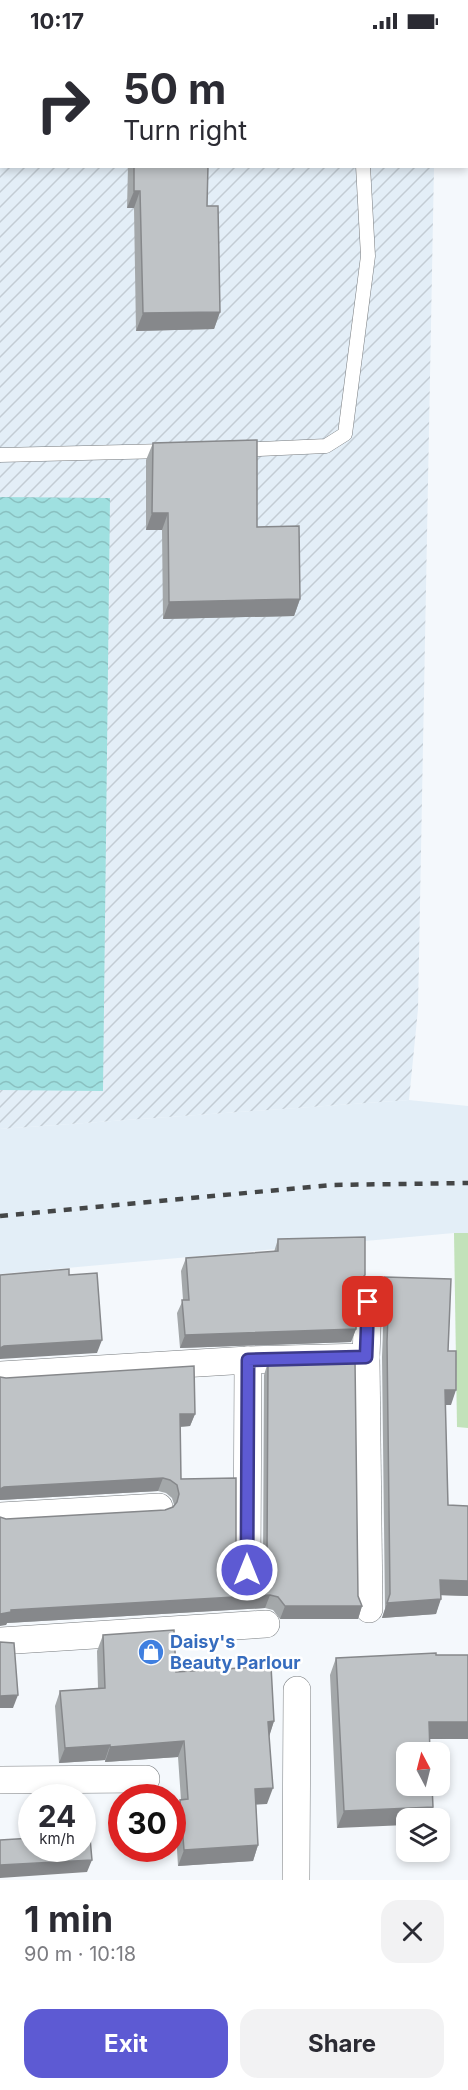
<!DOCTYPE html>
<html lang="en">
<head>
<meta charset="utf-8">
<style>
  :root { --surface:#fff; --page:#f2f2f3; --text:#2b2b33; --muted:#7c7c81; --accent:#5d5ad3 }
  body { margin:0; font-family:Inter,sans-serif; background:var(--page); color:var(--text); height:100vh; display:flex; flex-direction:column; font-size:22px; white-space:nowrap }
  * { box-sizing:border-box; margin:0 }
  p { font-size:20px; color:var(--muted) }
  .icon { flex:none; width:33px; height:33px; fill:none; stroke:currentColor; stroke-width:2; stroke-linecap:round; stroke-linejoin:round }
  .map { position:relative; height:1838px; overflow:hidden }
  .drawer { display:flex; flex-direction:column; background:var(--surface); flex:1 }
  .drawer>* { flex:none }
  .hud { position:absolute; left:0px; top:0px; width:468px; height:126px; box-shadow:0 3px 9px #0003; background:#fff; color:var(--text); overflow:hidden }
  .needle { width:39px; rotate:353deg }
  .controls { position:absolute; left:396px; top:1700px; display:grid; gap:12px }
  .controls a { display:grid; place-items:center; width:54px; height:54px; border-radius:12px; background:var(--surface); box-shadow:0 3px 9px #0003; font-size:30px }
  .speed { position:absolute; left:18px; top:1742px; display:flex; gap:12px; font-size:30px; font-weight:700; text-align:center }
  .speed>* { display:grid; place-content:center; width:78px; height:78px; border-radius:50%; background:var(--surface); box-shadow:0 3px 9px #0003; line-height:1 }
  .speed small { font-size:15px; font-weight:400 }
  .speed .limit { border:9px solid #d22; background:#fff; color:#111 }
  .pin { position:absolute; display:grid; place-items:center; width:51px; height:51px; color:#fff; margin:-26px; border-radius:12px; box-shadow:0 3px 9px #0006 }
  .me { position:absolute; width:66px; margin:-33px; rotate:0deg; stroke-linejoin:round; filter:drop-shadow(0 0 4px #0008) }
  .turn { display:flex; align-items:center; gap:21px; height:126px; padding:0 24px; font-size:27px }
  .turn .icon { width:78px; height:78px; stroke-width:2.5 }
  .turn b { display:block; font-size:42px; line-height:51px }
  .round { display:grid; place-items:center; flex:none; width:63px; height:63px; border-radius:18px; background:var(--page) }
  .headline { display:flex; align-items:center; justify-content:space-between; height:102px; padding:0 24px }
  h1 { font-size:36px; font-weight:700; line-height:45px }
  .cta { display:flex; gap:12px; margin-top:auto; padding:12px 24px }
  .cta a { flex:1; height:69px; border-radius:18px; background:var(--accent); color:#fff; font-size:24px; font-weight:700; line-height:69px; text-align:center }
  .cta a+a { background:var(--page); color:var(--text) }
  .status { display:flex; justify-content:space-between; align-items:center; height:42px; padding:0 30px; background:var(--surface); direction:ltr }
  .status svg { height:16px; fill:currentColor }
  .map>svg:first-child { display:block }
  .built { fill:#e3eef7 }
  .industrial { fill:url(#industrial-furrows) }
  .green { fill:#c2e2ba }
  .water { fill:url(#water-waves) }
  .lines { fill:none; stroke-linecap:round; stroke-linejoin:round }
  .service-casing { stroke:#767a7d; stroke-width:15 }
  .minor-casing { stroke:#767a7d; stroke-width:28 }
  .service { stroke:#fff; stroke-width:14 }
  .minor { stroke:#fff; stroke-width:27 }
  .rail { stroke:#444647; stroke-width:4.5; stroke-dasharray:8 8; stroke-linecap:butt }
  .wall { fill:#a4a8aa }
  .shaded-wall { fill:#86888b }
  .building { fill:#bfc3c6; stroke:#86888b; stroke-width:1.5 }
  .route-casing { stroke:#3c3a89; stroke-width:15 }
  .route { stroke:#5d5ad3; stroke-width:10 }
  .labels { text-anchor:middle; stroke-width:5; stroke-linejoin:round; paint-order:stroke }
  .shop-label { font-size:18px; font-weight:bold; fill:#366cbe; stroke:#fff; text-anchor:start }
</style>
</head>
<body>
<div class="status"><b>10:17</b><svg viewBox="0 0 49 12"><path d="M0 12V9h3v3zM5 12V6h3v6zM10 12V3h3v9zM15 12V0h3v12zM26 1h20v11H26zM47 4h2v5h-2z"/></svg></div>
<div class="map">
<svg width="468" height="1838" viewBox="0 0 468 1838">
  <defs>
    <pattern id="industrial-furrows" width="10" height="10" patternUnits="userSpaceOnUse" patternTransform="scale(1.5)"><rect width="10" height="10" fill="#e3eef7"/><path d="M-1 1l2-2M0 10L10 0M9 11l2-2" fill="none" stroke="#c3ccd4"/></pattern>
    <pattern id="water-waves" width="16" height="10" patternUnits="userSpaceOnUse" patternTransform="scale(1.5)"><rect width="16" height="10" fill="#9fe0e0"/><path d="M0 5q4-4 8 0t8 0" fill="none" stroke="#89c0c0"/></pattern>
  </defs>
  <rect width="100%" height="100%" fill="#f4f8fc"/>
  <path class="built" d="M409 1058 468 1064V1191H454L0 1232V1087Z"/>
  <path class="industrial" d="M0 0H436V2H2V124L434 125 418 967 409 1058 0 1087Z"/>
  <path class="green" d="M454 1191H468V1386L457 1385Z"/>
  <path class="water" d="M0 455 110 456 103 1049 0 1048Z"/>
  <g class="lines">
    <g class="service-casing">
      <g id="service">
        <path d="M0 73H2"/>
        <path d="M239 408 326 404 345 392 368 214 363 124"/>
        <path d="M0 413 166 409"/>
      </g>
    </g>
    <g class="minor-casing">
      <g id="minor">
        <path d="M366 1315 369 1567"/>
        <path d="M0 1333 248 1318 366 1315 368 1260"/>
        <path d="M0 1474 159 1465"/>
        <path d="M247 1528 248 1318"/>
        <path d="M0 1599 266 1582"/>
        <path d="M0 1738 146 1737"/>
        <path d="M296 1838 297 1648"/>
      </g>
    </g>
    <use href="#service" class="service"/>
    <use href="#minor" class="minor"/>
    <path class="rail" d="M0 1174 331 1143 468 1141"/>
  </g>
  <g class="wall">
    <path d="M128 124H208L207 164 220 270 214 287 136 289 134 166H127Z"/>
    <path d="M153 401 257 485 300 557 294 574 163 577 162 488H146V418Z"/>
    <path d="M278 1197 365 1233 360 1246 357 1250 356 1287 351 1300 180 1306 177 1271 183 1258 181 1229 186 1216 274 1210Z"/>
    <path d="M385 1235 448 1309 451 1363H445L448 1463 468 1464V1554L441 1553 436 1572 382 1576 385 1567 382 1315 384 1261 380 1250Z"/>
    <path d="M268 1320 362 1564 358 1577H280L273 1568 265 1566 7 1581 6 1583V1477L165 1468 173 1465 174 1463 172 1456 166 1451 158 1449 0 1458V1335L195 1372 190 1384 180 1385 181 1437 236 1516 238 1522 243 1528 251 1531 260 1528 263 1525 264 1333Z"/>
    <path d="M103 1593 274 1679 269 1694 267 1762H256L258 1803 253 1819 178 1824 175 1774 180 1758H181L178 1715 105 1720V1718L59 1721 55 1664 60 1649 98 1646 97 1609Z"/>
    <path d="M336 1616 429 1697 433 1765 428 1776H406L337 1786 330 1633Z"/>
  </g>
  <g class="shaded-wall">
    <path d="M134 149H140L134 166H127Z"/>
    <path d="M220 270 214 287 136 289 143 271Z"/>
    <path d="M152 471H168L162 488H146Z"/>
    <path d="M300 557 294 574 163 577 169 560Z"/>
    <path d="M365 1233 360 1246 354 1252 359 1239Z"/>
    <path d="M356 1287 351 1300 180 1306 185 1293Z"/>
    <path d="M102 1298 97 1311 0 1317V1306L4 1304Z"/>
    <path d="M445 1348H456L451 1363H439Z"/>
    <path d="M180 1372H195L190 1384 176 1385Z"/>
    <path d="M163 1436 158 1449 0 1458V1447L4 1445Z"/>
    <path d="M440 1538 468 1539V1554L435 1553Z"/>
    <path d="M270 1553 265 1566 7 1581 6 1583 0 1584V1572L11 1568Z"/>
    <path d="M441 1557 436 1572 382 1576 387 1561Z"/>
    <path d="M285 1564H362L358 1577H280Z"/>
    <path d="M18 1653 13 1666H0V1654Z"/>
    <path d="M274 1679 269 1695 268 1680Z"/>
    <path d="M429 1680H468V1697H422Z"/>
    <path d="M184 1699 178 1715 105 1720 110 1705Z"/>
    <path d="M110 1703 105 1718 59 1721 65 1706Z"/>
    <path d="M273 1746 267 1762 249 1763 255 1747Z"/>
    <path d="M433 1765 428 1776H406V1783L337 1786 344 1769Z"/>
    <path d="M258 1803 253 1819 178 1824 184 1808Z"/>
    <path d="M92 1818 87 1830 0 1836V1823Z"/>
  </g>
  <g class="building">
    <path d="M134 124H208L207 164H218L220 270 143 271 140 149H134Z"/>
    <path d="M257 398V485L299 484 300 557 169 560 168 471H152L153 401Z"/>
    <path d="M365 1195V1233L359 1239 357 1246 356 1287 185 1293 182 1258H189L186 1216 278 1209V1197Z"/>
    <path d="M69 1227V1233L97 1231 102 1298 4 1304 0 1306V1233Z"/>
    <path d="M385 1235 451 1237 448 1309H456V1348H445L448 1463 468 1464V1539L440 1538 441 1557 387 1561 390 1552 387 1300 389 1246Z"/>
    <path d="M355 1318 358 1554 362 1564H285L278 1555 270 1553 11 1568V1570L0 1572V1475L6 1477 165 1468 173 1465 177 1460 179 1452 177 1443 170 1438 163 1436 4 1445 0 1447V1335L6 1336 194 1324 195 1372H180L181 1437 236 1436V1516L238 1522 243 1528 251 1531 260 1528 266 1522 267 1515 268 1320Z"/>
    <path d="M174 1588 176 1630 271 1624 274 1679 268 1680 273 1746 255 1747 258 1803 184 1808 180 1758 188 1757 184 1699 110 1705V1703L65 1706 60 1649 105 1646 103 1593Z"/>
    <path d="M0 1600 14 1601 18 1653 0 1654Z"/>
    <path d="M436 1611V1613H468V1680H429L430 1710H406V1743H432L433 1765 344 1769 336 1616Z"/>
    <path d="M82 1774H88L92 1818 0 1823V1798L32 1796V1806H82Z"/>
  </g>
  <g class="lines">
    <g class="route-casing">
      <path id="route" d="M247 1528 248 1318 366 1315 368 1260"/>
    </g>
    <use href="#route" class="route"/>
  </g>
  <defs>
    <g id="shop-disc" transform="scale(1.35)"><circle r="9.5" fill="#3f7fe0" stroke="#fff"/><path d="M-5-2.5h2.3a2.7 3.5 0 0 1 5.4 0H5L5.5 6h-11ZM-1.5-2.5h3a1.5 2.3 0 0 0-3 0Z" fill="#fff"/></g>
  </defs>
  <g fill-rule="evenodd">
    <use href="#shop-disc" x="151" y="1610"/>
  </g>
  <g class="labels">
    <g class="shop-label">
      <text x="170" y="1606">Daisy's<tspan x="170" dy="21">Beauty Parlour</tspan></text>
    </g>
  </g>
</svg>
<div class="controls">
<a><svg class="needle" viewBox="-14 -14 28 28"><path d="M0-13l5 13h-10z" fill="#e53935"/><path d="M0 13l5-13h-10z" fill="#7c7c81"/></svg></a>
<a><svg class="icon" aria-label="layers" viewBox="0 0 24 24"><path d="M12 4l9 5-9 5-9-5zM3 14l9 5 9-5"/></svg></a>
</div>
<div class="speed"><div>24<small>km/h</small></div><div class="limit">30</div></div>
<div class="pin" style="left:368px;top:1260px;background:#d93025"><svg class="icon" aria-label="arrive" viewBox="0 0 24 24"><path d="M6 21V4h12l-3 4 3 4H6"/></svg></div>
<svg class="me" style="left:247px;top:1528px" viewBox="-20 -20 40 40"><circle r="17" fill="#5d5ad3" stroke="#fff" stroke-width="3"/><path d="M0-11L8 9 0 5-8 9z" fill="#fff"/></svg>
<div class="hud">
<div class="turn"><svg class="icon" aria-label="right" viewBox="0 0 24 24"><path d="M7 20v-9h11M14 6l5 5-5 5"/></svg><div><b>50 m</b>Turn right</div></div>
</div>
</div>
<section class="drawer">
<div class="headline"><div><h1>1 min</h1><p>90 m · 10:18</p></div><a class="round"><svg class="icon" aria-label="close" viewBox="0 0 24 24"><path d="M6 6l12 12M18 6L6 18"/></svg></a></div>
<div class="cta"><a>Exit</a><a>Share</a></div>
</section>
</body>
</html>
